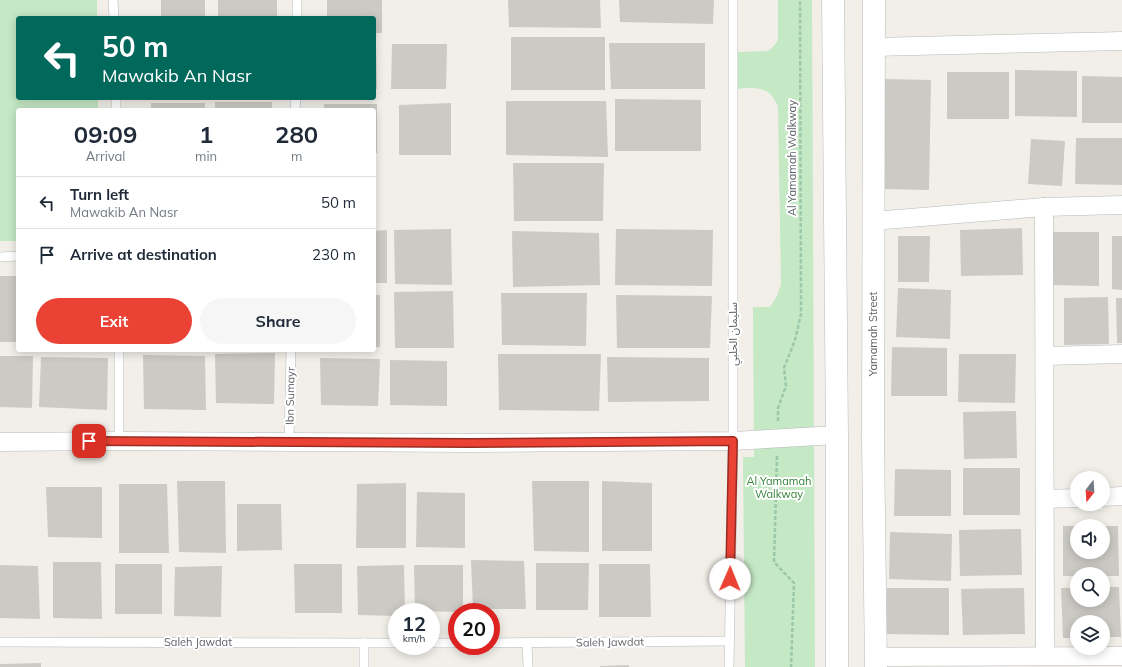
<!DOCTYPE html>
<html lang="en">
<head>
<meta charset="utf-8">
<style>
  :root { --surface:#fff; --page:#f6f6f7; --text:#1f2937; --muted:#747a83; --line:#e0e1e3; --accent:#ea4335 }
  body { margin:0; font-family:Mulish,"Noto Sans Arabic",sans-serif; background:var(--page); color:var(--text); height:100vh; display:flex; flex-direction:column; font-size:15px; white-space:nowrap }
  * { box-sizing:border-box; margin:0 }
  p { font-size:13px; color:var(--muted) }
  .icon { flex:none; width:22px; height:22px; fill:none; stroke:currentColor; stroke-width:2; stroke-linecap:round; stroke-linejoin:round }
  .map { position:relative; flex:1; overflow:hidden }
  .details { position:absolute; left:16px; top:108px; width:360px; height:244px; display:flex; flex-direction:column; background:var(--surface); border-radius:4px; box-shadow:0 2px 10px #0003 }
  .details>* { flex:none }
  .top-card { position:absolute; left:16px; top:16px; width:360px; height:84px; border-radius:4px; box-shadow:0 2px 10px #0003; background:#00695c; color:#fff; overflow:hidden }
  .needle { width:26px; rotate:197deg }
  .tools { position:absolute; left:1070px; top:471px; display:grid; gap:8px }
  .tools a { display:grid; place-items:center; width:40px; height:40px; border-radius:50%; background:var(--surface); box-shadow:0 2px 10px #0003; font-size:20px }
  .speed { position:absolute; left:388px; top:603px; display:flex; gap:8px; font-size:20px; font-weight:700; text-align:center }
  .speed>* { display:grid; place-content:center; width:52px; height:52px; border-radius:50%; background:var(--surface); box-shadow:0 2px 10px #0003; line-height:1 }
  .speed small { font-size:10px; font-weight:400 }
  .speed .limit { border:6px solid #d22; background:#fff; color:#111 }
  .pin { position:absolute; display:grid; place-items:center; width:34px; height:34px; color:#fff; margin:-17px; border-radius:8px; box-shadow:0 2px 6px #0006 }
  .me { position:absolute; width:44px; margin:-22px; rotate:1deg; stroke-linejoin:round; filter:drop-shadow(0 0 3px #0008) }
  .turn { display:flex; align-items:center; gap:14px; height:84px; padding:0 20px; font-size:18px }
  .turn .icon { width:52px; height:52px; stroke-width:2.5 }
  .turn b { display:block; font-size:28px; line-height:34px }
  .eta { display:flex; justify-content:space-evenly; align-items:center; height:68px; text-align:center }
  .eta b { font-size:24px; font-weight:700; line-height:28px }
  .primary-button { display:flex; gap:8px; margin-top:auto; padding:8px 20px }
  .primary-button a { flex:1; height:46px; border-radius:24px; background:var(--accent); color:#fff; font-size:16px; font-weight:700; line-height:46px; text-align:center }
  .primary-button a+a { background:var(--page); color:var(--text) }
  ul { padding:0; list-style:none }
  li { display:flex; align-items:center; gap:12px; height:52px; padding:0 20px; border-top:1px solid var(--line) }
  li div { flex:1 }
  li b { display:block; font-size:15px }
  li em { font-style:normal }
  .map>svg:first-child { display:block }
  .green { fill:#c5e8c5 }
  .building { fill:#cccac5 }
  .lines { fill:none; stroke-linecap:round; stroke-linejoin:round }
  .service-casing { stroke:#b5b8bc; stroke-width:10 }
  .minor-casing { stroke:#b5b8bc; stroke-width:19 }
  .secondary-casing { stroke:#b6babf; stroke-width:23 }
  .path { stroke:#9cc7a9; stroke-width:2.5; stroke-dasharray:4 2; stroke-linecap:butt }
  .service { stroke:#fff; stroke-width:9 }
  .minor { stroke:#fff; stroke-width:18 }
  .secondary { stroke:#fff; stroke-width:22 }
  .route-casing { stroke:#982c22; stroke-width:10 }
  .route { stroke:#ea4335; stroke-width:7 }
  .labels { text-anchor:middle; stroke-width:4; stroke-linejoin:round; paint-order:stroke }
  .street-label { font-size:11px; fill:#5f6368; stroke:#fff }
  .park-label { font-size:11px; fill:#348238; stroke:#fff }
</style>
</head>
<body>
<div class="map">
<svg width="1122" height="667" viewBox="0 0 1122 667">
  <rect width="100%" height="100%" fill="#f1efe8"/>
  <g class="green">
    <path d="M0 0H97V18H18V98H98V110H18V241H0Z"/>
    <path d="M778 0H812L815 667H745L743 457H754L753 307H770L777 296 781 284 778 106C776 102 774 98 771 95 762 86 749 88 738 89L737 52 768 51 774 46 778 40Z"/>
  </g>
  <g class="building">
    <rect x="161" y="0" width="44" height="18"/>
    <rect x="218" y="0" width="59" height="18"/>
    <path d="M327 0H382V33H374V18H327Z"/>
    <path d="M508 0H600L601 28 509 27Z"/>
    <path d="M619 0H714L713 24 620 22Z"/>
    <rect x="511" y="37" width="94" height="53"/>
    <path d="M374 41 376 42 377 89H374Z"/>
    <path d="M609 43H705V89H611Z"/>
    <path d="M392 44H447L446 89H391Z"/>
    <path d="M1015 70 1077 71V117L1015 116Z"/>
    <rect x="947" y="72" width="62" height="47"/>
    <path d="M1082 76 1122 77V123H1082Z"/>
    <path d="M882 79 931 80 929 190 884 189 885 134H881Z"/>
    <path d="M615 99 701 100V151H615Z"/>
    <path d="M506 101H606L608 157 506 155Z"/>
    <rect x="215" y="102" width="57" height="8"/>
    <rect x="151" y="103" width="54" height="7"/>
    <path d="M451 103V155H399V105Z"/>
    <path d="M324 104H377V153H374V110H324Z"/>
    <path d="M1076 138H1122V185L1075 184Z"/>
    <path d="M1031 139 1065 141 1062 186 1028 184Z"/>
    <path d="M513 163H604L603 221H514Z"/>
    <path d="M1022 228 1023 275 961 276 960 230Z"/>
    <path d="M451 229 452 285 395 284 394 230Z"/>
    <path d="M616 229 713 230 712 286 615 285Z"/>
    <path d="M387 230V283H374V231Z"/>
    <path d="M512 231 599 233 600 285 513 287Z"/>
    <path d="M1051 232H1099V286L1051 285Z"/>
    <path d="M898 236H930L929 282H898Z"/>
    <path d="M1112 236H1122V290L1112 289Z"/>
    <rect x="0" y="276" width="18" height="66"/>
    <path d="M898 288 951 290 950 339 896 337Z"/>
    <path d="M453 291 454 348H395L394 292Z"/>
    <path d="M501 293H587L586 346 502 345Z"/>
    <rect x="374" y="295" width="6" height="52"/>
    <path d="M616 295 712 296 710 348H617Z"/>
    <path d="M1108 297 1109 344 1064 345V298Z"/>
    <path d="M1116 298H1122V343H1117Z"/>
    <path d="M892 347 947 348V396H891Z"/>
    <path d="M275 353 274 404 216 403 215 354Z"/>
    <path d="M498 354H601L599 411 499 410Z"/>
    <path d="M959 354H1016L1015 403 958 402Z"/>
    <path d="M143 355 205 356 206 410 144 409Z"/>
    <path d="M0 356H33L32 408 0 407Z"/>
    <path d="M41 357 108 358 107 410 39 407Z"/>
    <path d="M607 357 709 358V401L608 402Z"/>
    <path d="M320 358 380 359 378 406 321 405Z"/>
    <path d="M390 360 447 361V406L390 405Z"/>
    <path d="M1016 411 1017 458 964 459 963 412Z"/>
    <rect x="963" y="468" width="57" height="47"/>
    <path d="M895 469 951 470V516H894Z"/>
    <path d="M177 481H225L226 553 179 552Z"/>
    <path d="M532 481H589V552L534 551Z"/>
    <path d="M602 481 652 483V551H602Z"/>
    <path d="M406 483V548H356L357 484Z"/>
    <path d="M119 484H167L169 553H119Z"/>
    <path d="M46 487H102V538L48 537Z"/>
    <path d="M417 492 465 493V548L416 547Z"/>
    <path d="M237 504H281L282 550 237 551Z"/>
    <path d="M1063 526H1077V552H1103V526H1118L1119 576H1103V574H1077V576H1063Z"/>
    <path d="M1021 529 1022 575 960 576 959 530Z"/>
    <path d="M890 532 952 534 951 581 889 579Z"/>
    <path d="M471 560 524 561 526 609H473Z"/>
    <path d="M53 562H101L102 619 53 618Z"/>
    <path d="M536 563H589L588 610H536Z"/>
    <rect x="115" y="564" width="47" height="50"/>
    <path d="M294 564H342V613H295Z"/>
    <path d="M599 564H650L651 617H599Z"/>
    <path d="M0 565 38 566 40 619 0 618Z"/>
    <path d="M404 565 405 612H397V616L358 615 357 566Z"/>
    <path d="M414 565H463V612L415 611Z"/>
    <path d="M222 566 221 617 174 616 175 567Z"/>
    <path d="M1103 587H1119L1121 637H1103V622H1077V638H1063L1061 588H1077V600H1103Z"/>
    <path d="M887 588H949V635L886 634Z"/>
    <path d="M1024 588 1025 634 963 635 961 589Z"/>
    <path d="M41 663V667H0V664Z"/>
    <path d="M629 665V667H600V666Z"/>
  </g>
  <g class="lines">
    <g class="service-casing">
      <g id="service">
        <path d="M113 0 114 18"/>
        <path d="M297 18V0"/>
        <path d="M116 98V110"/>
        <path d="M295 110 296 98"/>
        <path d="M0 257 18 256"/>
        <path d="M119 441V350"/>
        <path d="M289 441 291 350"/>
        <path d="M0 642 397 643"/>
        <path d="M431 643H457"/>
        <path d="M491 643 729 641"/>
        <path d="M527 643 528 667"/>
        <path d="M364 667V643"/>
        <path d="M729 667 733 441V0"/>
      </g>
    </g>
    <g class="minor-casing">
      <g id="minor">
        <path d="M874 47 1122 41"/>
        <path d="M1044 207 1045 656"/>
        <path d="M873 221 1044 207 1122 205"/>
        <path d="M1045 356 1122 354"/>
        <path d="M0 442 119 441 469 443 733 441 837 435"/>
        <path d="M1103 497 1122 496"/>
        <path d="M1045 499 1077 498"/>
        <path d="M876 657 1122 656"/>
      </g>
    </g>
    <g class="secondary-casing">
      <g id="secondary">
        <path d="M833 0 837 435V667"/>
        <path d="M874 0 873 440 876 667"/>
      </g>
    </g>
    <g class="path">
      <path d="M778 421V408L786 386 784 368 795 340 801 314 800 0"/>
      <path d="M777 456 774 562 794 583 791 667"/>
    </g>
    <use href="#service" class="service"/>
    <use href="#minor" class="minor"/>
    <use href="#secondary" class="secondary"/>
  </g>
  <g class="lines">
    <g class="route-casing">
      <path id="route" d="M89 441 469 443 733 441 730 579"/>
    </g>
    <use href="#route" class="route"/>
  </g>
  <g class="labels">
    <g class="street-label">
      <text transform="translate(792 158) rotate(-90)" y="4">Al Yamamah Walkway</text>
      <text transform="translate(733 334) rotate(-90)" y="4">سليمان الحلبي</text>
      <text transform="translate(873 334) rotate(-90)" y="4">Yamamah Street</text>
      <text transform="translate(290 396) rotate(-89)" y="4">Ibn Sumayr</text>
      <text x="198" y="646">Saleh Jawdat</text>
      <text transform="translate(610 642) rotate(-1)" y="4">Saleh Jawdat</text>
    </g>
    <g class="park-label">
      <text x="779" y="485">Al Yamamah<tspan x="779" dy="13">Walkway</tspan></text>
    </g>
  </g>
</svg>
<div class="tools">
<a><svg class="needle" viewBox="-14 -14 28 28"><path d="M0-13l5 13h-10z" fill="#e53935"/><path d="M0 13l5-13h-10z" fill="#747a83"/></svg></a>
<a><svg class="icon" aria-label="sound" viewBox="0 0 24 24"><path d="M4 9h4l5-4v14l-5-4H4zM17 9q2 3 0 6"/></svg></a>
<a><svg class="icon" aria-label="search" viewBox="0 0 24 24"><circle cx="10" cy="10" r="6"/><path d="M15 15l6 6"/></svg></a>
<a><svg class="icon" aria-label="layers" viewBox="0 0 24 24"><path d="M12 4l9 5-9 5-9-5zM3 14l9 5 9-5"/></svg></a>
</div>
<div class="speed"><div>12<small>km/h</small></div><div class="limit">20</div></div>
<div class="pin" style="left:89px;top:441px;background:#d93025"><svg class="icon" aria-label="arrive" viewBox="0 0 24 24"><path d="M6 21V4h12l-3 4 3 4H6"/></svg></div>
<svg class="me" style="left:730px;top:579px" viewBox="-20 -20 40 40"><circle r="19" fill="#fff"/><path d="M0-13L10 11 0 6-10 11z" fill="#ea4335"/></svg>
<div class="top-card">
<div class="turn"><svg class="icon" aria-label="left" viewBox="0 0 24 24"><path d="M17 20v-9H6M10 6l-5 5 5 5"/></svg><div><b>50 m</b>Mawakib An Nasr</div></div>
</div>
<section class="details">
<div class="eta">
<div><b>09:09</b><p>Arrival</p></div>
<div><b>1</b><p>min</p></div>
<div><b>280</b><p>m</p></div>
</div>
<ul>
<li><svg class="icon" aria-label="left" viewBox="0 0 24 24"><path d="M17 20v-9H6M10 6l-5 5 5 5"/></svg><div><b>Turn left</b><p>Mawakib An Nasr</p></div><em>50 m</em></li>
<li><svg class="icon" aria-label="arrive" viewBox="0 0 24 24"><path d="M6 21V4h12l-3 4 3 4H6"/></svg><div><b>Arrive at destination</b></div><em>230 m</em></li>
</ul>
<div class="primary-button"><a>Exit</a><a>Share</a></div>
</section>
</div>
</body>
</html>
